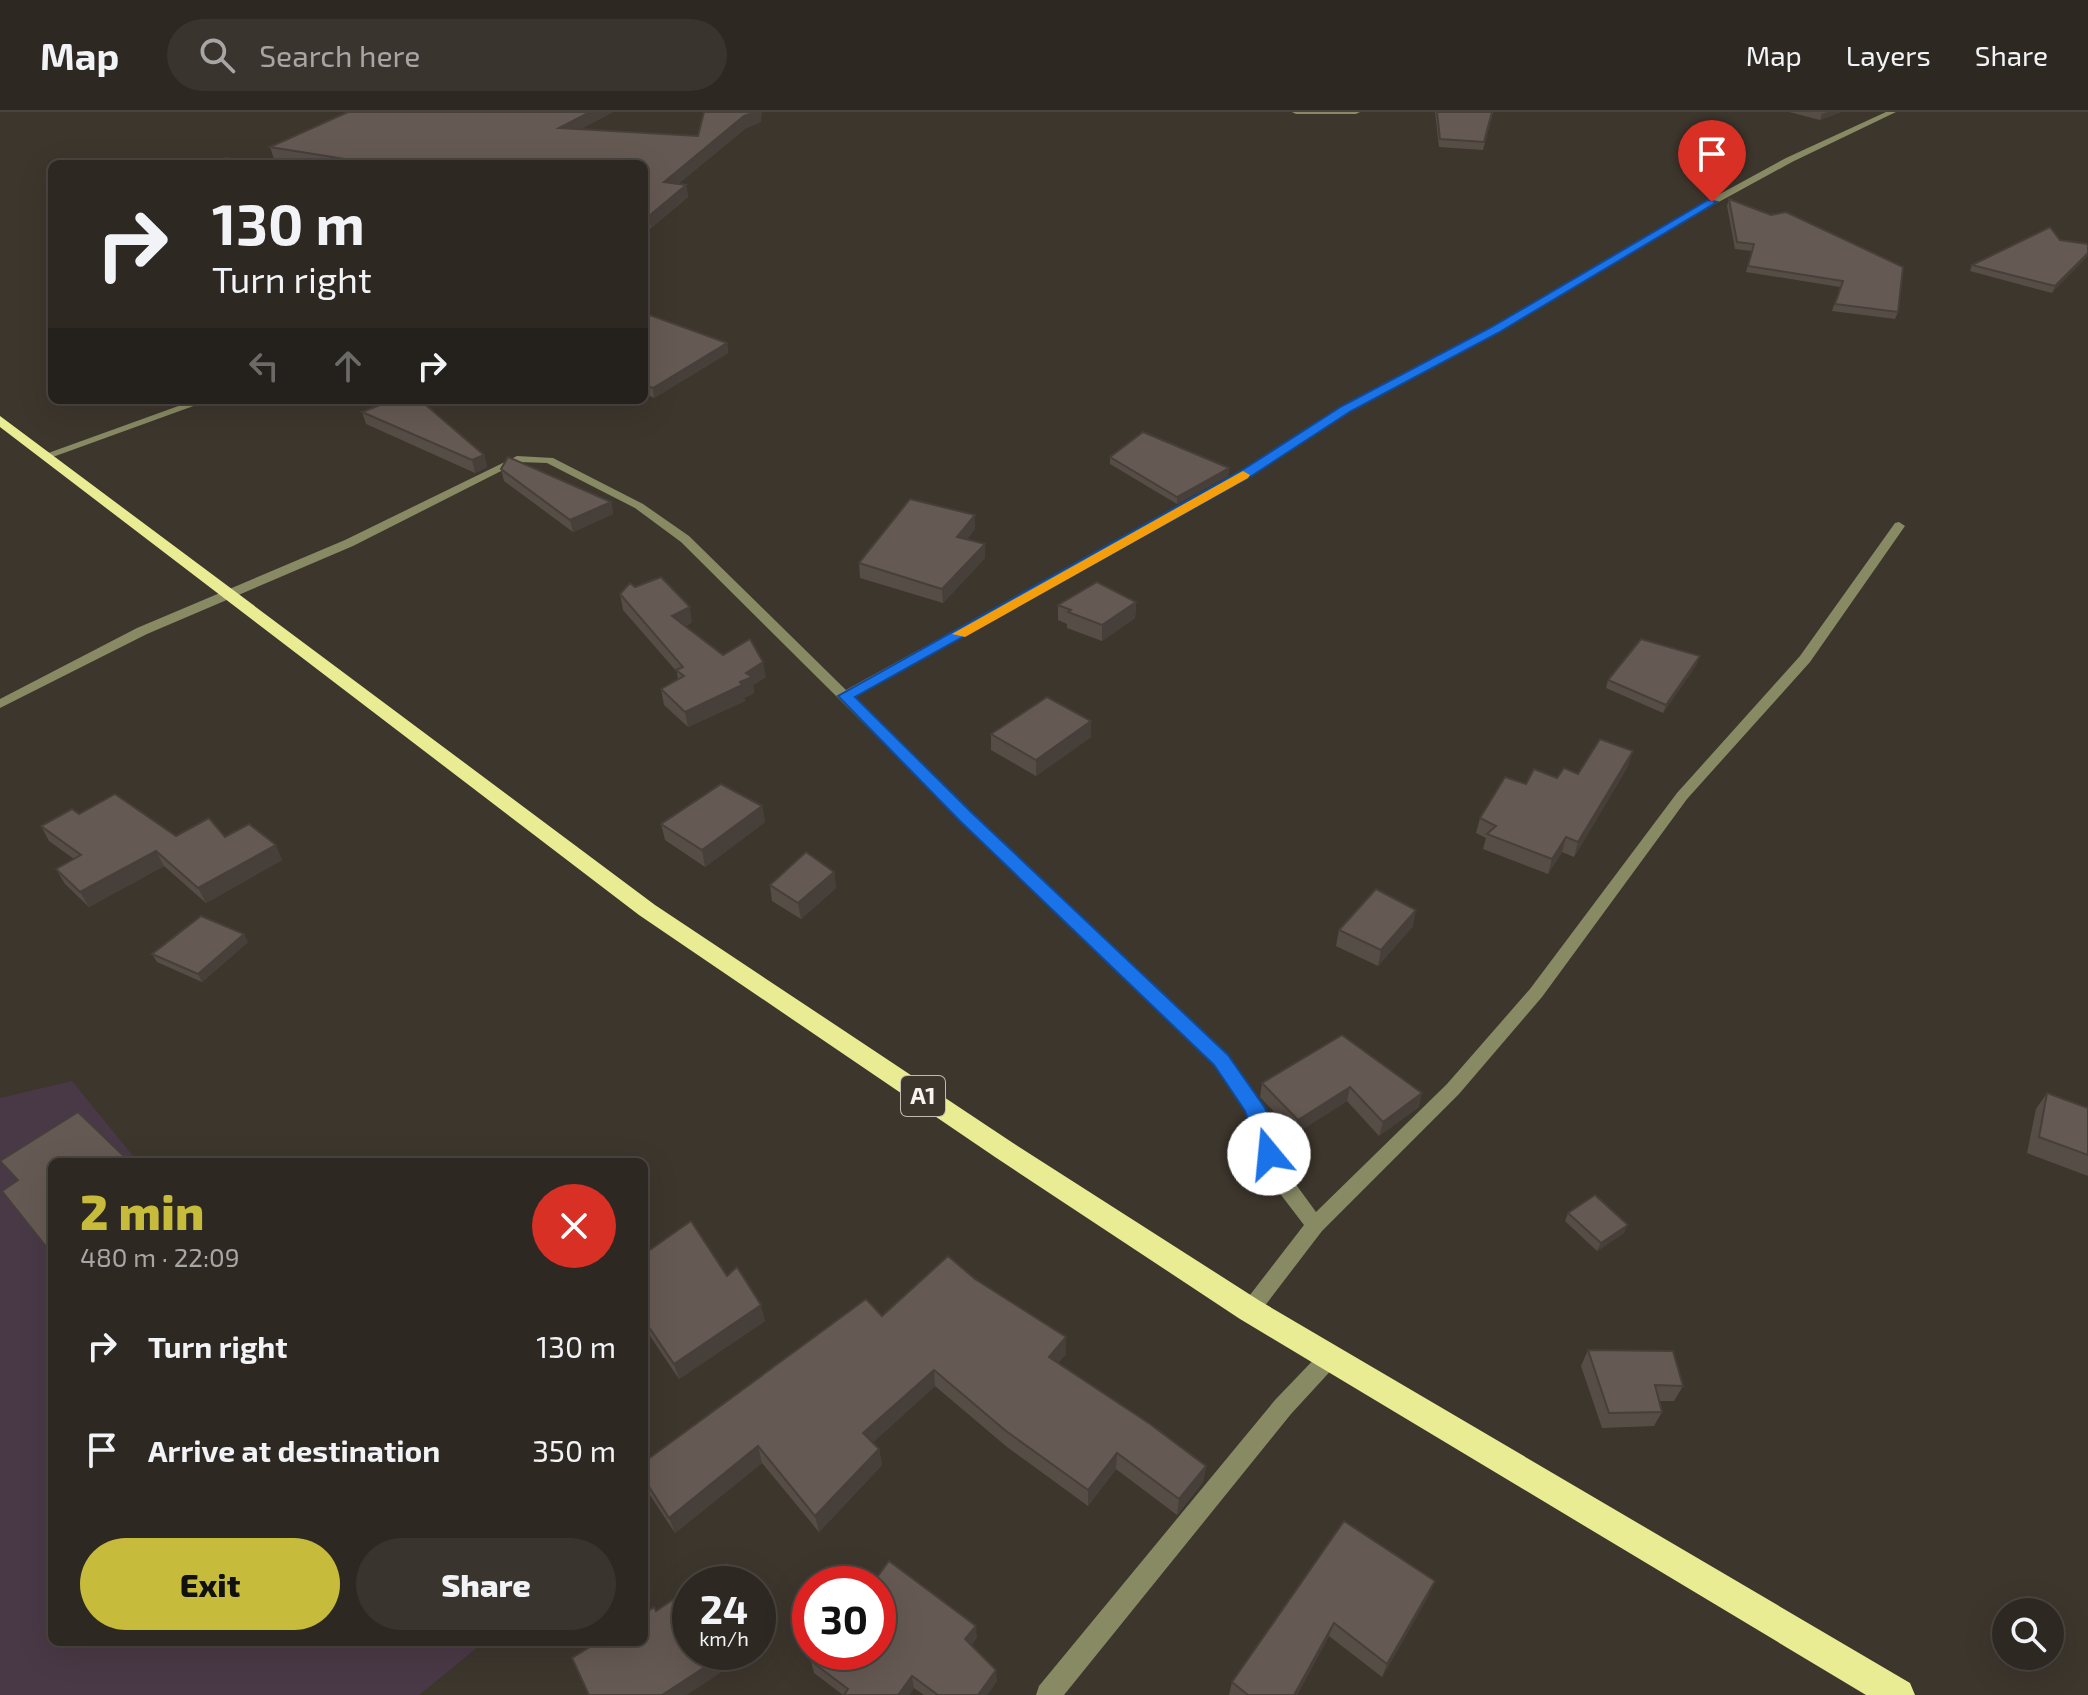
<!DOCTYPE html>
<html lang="en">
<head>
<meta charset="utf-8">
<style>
  :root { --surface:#2e2822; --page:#3a342f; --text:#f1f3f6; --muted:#a7a6a5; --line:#494440; --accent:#c7bb3c }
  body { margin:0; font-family:"Exo 2",sans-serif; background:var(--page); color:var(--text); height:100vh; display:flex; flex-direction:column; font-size:30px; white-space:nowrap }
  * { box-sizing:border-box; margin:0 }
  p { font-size:26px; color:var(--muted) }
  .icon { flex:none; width:44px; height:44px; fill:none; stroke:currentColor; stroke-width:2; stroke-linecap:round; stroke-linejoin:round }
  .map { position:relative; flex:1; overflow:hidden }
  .drawer { position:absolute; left:48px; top:1046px; width:600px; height:488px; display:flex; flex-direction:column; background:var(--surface); border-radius:12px; box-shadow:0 8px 32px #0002,0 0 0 2px var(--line) }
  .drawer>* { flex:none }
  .top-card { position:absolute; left:48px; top:48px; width:600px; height:244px; border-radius:12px; box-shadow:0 8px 32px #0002,0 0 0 2px var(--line); background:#2e2822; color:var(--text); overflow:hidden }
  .tools { position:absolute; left:1992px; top:1486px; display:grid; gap:16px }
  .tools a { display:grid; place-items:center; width:72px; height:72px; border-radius:50%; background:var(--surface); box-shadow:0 8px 32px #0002,0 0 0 2px var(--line); font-size:40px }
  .speed { position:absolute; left:672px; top:1454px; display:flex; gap:16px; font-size:40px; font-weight:700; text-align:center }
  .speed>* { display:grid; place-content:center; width:104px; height:104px; border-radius:50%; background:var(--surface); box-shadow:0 8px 32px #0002,0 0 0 2px var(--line); line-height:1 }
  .speed small { font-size:20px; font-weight:400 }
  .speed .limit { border:12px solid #d22; background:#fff; color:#111 }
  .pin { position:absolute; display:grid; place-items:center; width:68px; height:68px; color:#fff; margin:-82px -34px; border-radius:50% 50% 50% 0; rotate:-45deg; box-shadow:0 0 8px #0007 }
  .pin .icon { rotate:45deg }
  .me { position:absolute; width:88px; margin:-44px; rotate:343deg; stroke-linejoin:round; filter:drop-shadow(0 0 6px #0008) }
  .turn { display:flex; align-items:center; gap:28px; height:168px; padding:0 32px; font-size:36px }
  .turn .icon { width:104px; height:104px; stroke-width:2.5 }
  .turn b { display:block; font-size:56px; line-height:68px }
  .lanes { display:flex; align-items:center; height:76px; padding:0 32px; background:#0003; justify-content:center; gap:40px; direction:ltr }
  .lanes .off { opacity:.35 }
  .round { display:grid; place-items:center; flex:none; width:84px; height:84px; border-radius:42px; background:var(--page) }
  .headline { display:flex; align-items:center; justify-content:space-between; height:136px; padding:0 32px }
  h1 { font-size:48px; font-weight:800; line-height:60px; color:var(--accent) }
  .primary-button { display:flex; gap:16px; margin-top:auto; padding:16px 32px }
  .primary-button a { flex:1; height:92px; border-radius:48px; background:var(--accent); color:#111; font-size:32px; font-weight:800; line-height:92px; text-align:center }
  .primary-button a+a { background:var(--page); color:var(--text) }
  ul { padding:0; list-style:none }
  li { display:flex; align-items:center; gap:24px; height:104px; padding:0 32px }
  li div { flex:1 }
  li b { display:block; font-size:30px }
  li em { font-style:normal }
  header { display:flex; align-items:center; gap:48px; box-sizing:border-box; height:112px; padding:0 40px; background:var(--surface); border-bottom:2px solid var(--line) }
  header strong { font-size:38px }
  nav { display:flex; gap:44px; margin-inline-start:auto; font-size:28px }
  .search { width:560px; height:72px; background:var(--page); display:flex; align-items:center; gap:20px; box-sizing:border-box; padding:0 28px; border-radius:44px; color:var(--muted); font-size:30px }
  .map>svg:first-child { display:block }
  .education { fill:#493946 }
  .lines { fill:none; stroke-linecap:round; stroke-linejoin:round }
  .minor { fill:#888a64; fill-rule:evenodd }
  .trunk { fill:#eaec94; fill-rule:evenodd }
  .wall { fill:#574d47 }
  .shaded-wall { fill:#473f3a }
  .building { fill:#655a53; stroke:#473f3a; stroke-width:2 }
  .route { fill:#1a73e8; stroke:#114b97; stroke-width:2 }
  .slow { fill:#f59e0b }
  .labels { text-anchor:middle; stroke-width:8; stroke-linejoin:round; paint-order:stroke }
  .shield { fill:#3d362d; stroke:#c0bab4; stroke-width:2 }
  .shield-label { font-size:24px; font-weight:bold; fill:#f8f3ee }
</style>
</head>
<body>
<header>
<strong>Map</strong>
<div class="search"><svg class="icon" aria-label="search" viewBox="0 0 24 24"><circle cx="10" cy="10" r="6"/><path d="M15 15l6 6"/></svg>Search here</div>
<nav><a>Map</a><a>Layers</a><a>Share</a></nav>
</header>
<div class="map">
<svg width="2088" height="1583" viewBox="0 0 2088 1583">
  <rect width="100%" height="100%" fill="#3d362d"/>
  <path class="education" d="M72 969 138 1050H52V1530H484L419 1583H0V986Z"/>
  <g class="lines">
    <g class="minor">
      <path d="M1292 0H1360L1356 2H1296Z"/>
      <path d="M1886 0H1896L1792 50 1715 92 1498 220 1350 298 1253 362 853 586 971 702 1227 943 1261 991 1278 1042 1292 1067 1316 1100 1447 972 1530 877 1677 681 1800 544 1895 411 1899 410 1905 414 1810 550 1687 687 1542 885 1459 982 1322 1119 1257 1204 1250 1207 1243 1204 1240 1198 1243 1192 1304 1113 1278 1079 1260 1042 1247 998 1215 953 961 708 681 430 635 396 547 351 519 350 353 434 147 522 0 596V587L137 516 345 428 517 344 553 346 643 392 689 424 846 578 1245 358 1342 294 1490 216 1709 88 1786 46Z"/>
      <path d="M195 288H210L50 346 40 344Z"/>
      <path d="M1329 1237 1336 1239 1339 1246 1336 1253 1291 1302 1064 1583H1036L1039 1574 1275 1288 1322 1239Z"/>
    </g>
    <path class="trunk" d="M0 304 655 793 1013 1031 1260 1189 1910 1571 1915 1583H1866L1240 1207 995 1045 639 803 0 315Z"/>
  </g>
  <g class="wall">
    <path d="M613 0 580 17 698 24 761 10 746 16 678 72 686 73 688 85 651 116 644 115V52H306L274 47 270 35Z"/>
    <path d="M1435 0H1493L1483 38 1439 35Z"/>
    <path d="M1789 0H1841L1820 8Z"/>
    <path d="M1729 87 1898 200 1895 207 1832 199 1840 175 1746 160 1752 139 1735 137 1727 94Z"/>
    <path d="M2060 128 2088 132 2052 181 1970 159 1972 153Z"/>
    <path d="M644 203 727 231 728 241 654 286 644 281Z"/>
    <path d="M362 300 484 343 487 355 475 361 366 312Z"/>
    <path d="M1110 345 1229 356 1228 364 1177 392 1110 352Z"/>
    <path d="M501 357 611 390 613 402 573 420 504 369Z"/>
    <path d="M975 417 967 427 985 432V446L943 491 860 466 859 451Z"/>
    <path d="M635 475 692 510 686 514 723 543 766 565 753 573 754 581 744 586 745 589 688 615 664 593 661 577 678 568 677 560 623 498 620 482Z"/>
    <path d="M1136 490 1135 506 1102 529 1067 516V512L1058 508V493Z"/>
    <path d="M1697 552 1663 601 1606 576 1608 568Z"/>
    <path d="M1091 609V625L1036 664 991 638V622Z"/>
    <path d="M1628 654 1574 745 1562 740 1548 762 1483 737 1486 726 1476 721 1480 706 1526 672Z"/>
    <path d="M762 694 765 710 705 755 665 728 661 712Z"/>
    <path d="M79 702 176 724 225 725 282 748 206 791 164 754 89 795 65 772 56 757 74 747 49 729 41 714Z"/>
    <path d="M834 760 836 776 801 807 772 789 770 773Z"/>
    <path d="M1413 814 1378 854 1336 834 1339 818Z"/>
    <path d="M248 830 202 870 157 850 152 842Z"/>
    <path d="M1342 923 1419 995 1379 1024 1347 989 1295 1022 1260 985 1262 971Z"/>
    <path d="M2047 981 2088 996V1064L2027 1041 2036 997Z"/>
    <path d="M1568 1101 1624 1121 1597 1139 1565 1109Z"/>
    <path d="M644 1142 727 1164 765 1209 679 1267 644 1215Z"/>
    <path d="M882 1204 1066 1242 1058 1251 1206 1354 1203 1370 1177 1403 1116 1357 1088 1394 1007 1335 935 1274 873 1330 879 1337 882 1353 819 1420 762 1351 675 1421 644 1374V1350Z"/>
    <path d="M1588 1238 1683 1274 1674 1289H1659L1662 1300 1654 1314 1602 1316 1581 1254Z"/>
    <path d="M1344 1409 1429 1483 1382 1565 1329 1524 1297 1583H1229L1232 1570Z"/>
    <path d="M977 1526 971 1533 997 1569 987 1583H924L914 1576 909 1583H843L814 1561 811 1549Z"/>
  </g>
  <g class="shaded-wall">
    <path d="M590 0H613L561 28 559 16Z"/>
    <path d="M756 0H762L761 10 746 16 666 82 664 70 744 4Z"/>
    <path d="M1827 0H1841L1820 8 1822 2Z"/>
    <path d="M686 73 688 85 651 116 649 104Z"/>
    <path d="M2088 141V144L2052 181 2055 174Z"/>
    <path d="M727 231 728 241 654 286 653 276Z"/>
    <path d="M484 343 487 355 475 361 472 348Z"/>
    <path d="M1229 356 1228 364 1177 392V385Z"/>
    <path d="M611 390 613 402 573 420 570 408Z"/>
    <path d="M975 403V417L958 439 957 425Z"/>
    <path d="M985 432V446L943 491 942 477Z"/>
    <path d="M1136 490 1135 506 1102 529V513Z"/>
    <path d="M690 495 692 510 675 519 672 504Z"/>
    <path d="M1700 544 1697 552 1663 601 1666 593Z"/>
    <path d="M763 550 766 565 753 573 754 581 744 586 745 589 688 615 685 600 740 570 746 561Z"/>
    <path d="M1091 609V625L1036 664V648Z"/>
    <path d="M1633 639 1628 654 1574 745 1578 730Z"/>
    <path d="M762 694 765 710 705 755 702 738Z"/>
    <path d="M1566 725 1562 740 1548 762 1552 747Z"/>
    <path d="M276 733 282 748 206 791 198 776Z"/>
    <path d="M156 739 164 754 89 795 80 780Z"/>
    <path d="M834 760 836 776 801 807 798 791Z"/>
    <path d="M1416 798 1413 814 1378 854 1381 838Z"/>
    <path d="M244 822 248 830 202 870 198 862Z"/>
    <path d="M1350 975 1347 989 1295 1022 1298 1008Z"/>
    <path d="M1422 981 1419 995 1379 1024 1383 1010Z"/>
    <path d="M1628 1113 1624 1121 1597 1139 1601 1131Z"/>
    <path d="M761 1193 765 1209 679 1267 674 1252Z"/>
    <path d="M1066 1225V1242L1048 1262 1049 1245Z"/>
    <path d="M934 1258 935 1274 866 1337 863 1321Z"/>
    <path d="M758 1334 762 1351 675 1421 669 1406Z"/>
    <path d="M879 1337 882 1353 819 1420 815 1404Z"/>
    <path d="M1117 1341 1116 1357 1088 1394V1378Z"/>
    <path d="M1206 1354 1203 1370 1177 1403 1179 1387Z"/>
    <path d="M1435 1469 1429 1483 1382 1565 1387 1552Z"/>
    <path d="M1334 1511 1329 1524 1297 1583H1294Z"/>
    <path d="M976 1514 977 1526 966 1539 965 1527Z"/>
    <path d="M764 1516 769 1529 758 1536V1520Z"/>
    <path d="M728 1540H752L687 1583H662Z"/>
    <path d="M996 1558 997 1569 987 1583H978Z"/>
    <path d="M912 1564 914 1576 909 1583H898Z"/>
  </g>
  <g class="building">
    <path d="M348 0H590L559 16 698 24 704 0H756L744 4 664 70 686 73 649 104 644 103V52H376L270 35Z"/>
    <path d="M1437 0H1492L1484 30 1440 27Z"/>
    <path d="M226 46 262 52H211Z"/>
    <path d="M1729 87 1771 103 1786 100 1903 155 1898 200 1835 192 1843 169 1748 154 1754 132 1737 130Z"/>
    <path d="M2050 115 2060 128 2088 132V141L2055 174 1972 153Z"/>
    <path d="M647 202 727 231 653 276 644 272V203Z"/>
    <path d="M393 288H420L484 343 472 348 362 300Z"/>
    <path d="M1143 320 1229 356 1177 385 1110 345Z"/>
    <path d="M508 345 611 390 570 408 501 357Z"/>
    <path d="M910 387 975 403 957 425 985 432 942 477 859 451Z"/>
    <path d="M661 465 690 495 672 504 723 543 750 527 763 550 746 561 752 565 740 570 742 573 685 600 661 577 684 564 676 558 683 555 620 482 630 471 635 475Z"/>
    <path d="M1097 470 1136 490 1102 513 1068 500 1071 498 1058 493Z"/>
    <path d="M1641 527 1700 544 1666 593 1608 568Z"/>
    <path d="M1047 585 1091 609 1036 648 991 622Z"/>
    <path d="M1600 627 1633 639 1578 730 1566 725 1552 747 1487 722 1496 714 1480 706 1505 665 1526 672 1534 657 1557 666 1564 656 1578 662Z"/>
    <path d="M721 672 762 694 702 738 661 712Z"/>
    <path d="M115 682 176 724 209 706 225 725 249 712 276 733 198 776 156 739 80 780 56 757 81 743 41 714 72 697 79 702Z"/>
    <path d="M806 740 834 760 798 791 770 773Z"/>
    <path d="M1376 777 1416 798 1381 838 1339 818Z"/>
    <path d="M201 804 244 822 198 862 152 842Z"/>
    <path d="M1342 923 1422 981 1383 1010 1350 975 1298 1008 1262 971Z"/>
    <path d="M2047 981 2088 996V1043L2039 1025Z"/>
    <path d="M78 1000 130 1050H52V1142L2 1079 18 1068 0 1049Z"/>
    <path d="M1595 1083 1628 1113 1601 1131 1568 1101Z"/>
    <path d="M691 1109 727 1164 737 1155 761 1193 674 1252 644 1208V1142Z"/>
    <path d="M948 1144 975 1167 1066 1225 1049 1245 1150 1312 1206 1354 1179 1387 1117 1341 1088 1378 1006 1319 934 1258 863 1321 879 1337 815 1404 758 1334 669 1406 644 1367V1350L866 1187 882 1204Z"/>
    <path d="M1588 1238 1673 1239 1683 1274 1655 1273 1662 1300 1609 1301Z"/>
    <path d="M1344 1409 1435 1469 1387 1552 1334 1511 1294 1583H1248L1232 1570Z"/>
    <path d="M889 1449 976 1514 965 1527 996 1558 978 1583H938L912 1564 898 1583H844L848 1577 811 1549 818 1540H878V1472H872Z"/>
    <path d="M727 1452 739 1472H696Z"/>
    <path d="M690 1476V1540H728L662 1583H589L572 1546 598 1530H644V1502L654 1495 656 1499Z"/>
    <path d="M758 1505 764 1516 758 1520Z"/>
  </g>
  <path class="route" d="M1708 88 1717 90 1498 221 1351 299 1253 363 855 585 972 701 1228 943 1265 996 1280 1042 1277 1048H1261L1245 999 1214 953 960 709 838 584 1244 357 1342 294 1490 216Z"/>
  <path class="slow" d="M1243 359 1250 363 1248 366 965 525 952 522Z"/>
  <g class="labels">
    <rect class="shield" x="901" y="964" width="44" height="40" rx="6"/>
    <g class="shield-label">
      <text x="923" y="992">A1</text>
    </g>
  </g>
</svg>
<div class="tools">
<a><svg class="icon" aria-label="search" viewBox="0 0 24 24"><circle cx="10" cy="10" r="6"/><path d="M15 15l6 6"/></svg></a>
</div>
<div class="speed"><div>24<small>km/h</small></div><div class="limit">30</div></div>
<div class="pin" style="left:1712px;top:90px;background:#d93025"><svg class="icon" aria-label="arrive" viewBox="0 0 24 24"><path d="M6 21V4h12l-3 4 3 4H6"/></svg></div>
<svg class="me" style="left:1269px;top:1042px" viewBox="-20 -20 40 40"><circle r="19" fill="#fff"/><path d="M0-13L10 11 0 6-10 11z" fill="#1a73e8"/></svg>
<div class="top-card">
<div class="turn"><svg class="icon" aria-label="right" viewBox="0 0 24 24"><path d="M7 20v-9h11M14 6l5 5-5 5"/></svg><div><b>130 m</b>Turn right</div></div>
<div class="lanes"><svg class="icon off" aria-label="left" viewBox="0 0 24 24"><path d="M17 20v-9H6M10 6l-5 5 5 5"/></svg><svg class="icon off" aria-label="ahead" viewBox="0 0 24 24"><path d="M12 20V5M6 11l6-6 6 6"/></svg><svg class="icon" aria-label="right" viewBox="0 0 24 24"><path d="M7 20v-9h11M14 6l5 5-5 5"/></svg></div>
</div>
<section class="drawer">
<div class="headline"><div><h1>2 min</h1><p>480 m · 22:09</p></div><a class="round" style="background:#d93025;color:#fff"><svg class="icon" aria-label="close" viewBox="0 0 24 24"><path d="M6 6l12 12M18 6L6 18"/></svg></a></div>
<ul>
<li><svg class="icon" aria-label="right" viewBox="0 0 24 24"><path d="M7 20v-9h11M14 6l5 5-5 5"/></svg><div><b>Turn right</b></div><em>130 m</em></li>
<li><svg class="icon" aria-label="arrive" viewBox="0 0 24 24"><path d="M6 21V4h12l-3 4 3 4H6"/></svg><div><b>Arrive at destination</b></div><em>350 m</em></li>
</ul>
<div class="primary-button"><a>Exit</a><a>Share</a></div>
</section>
</div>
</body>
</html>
